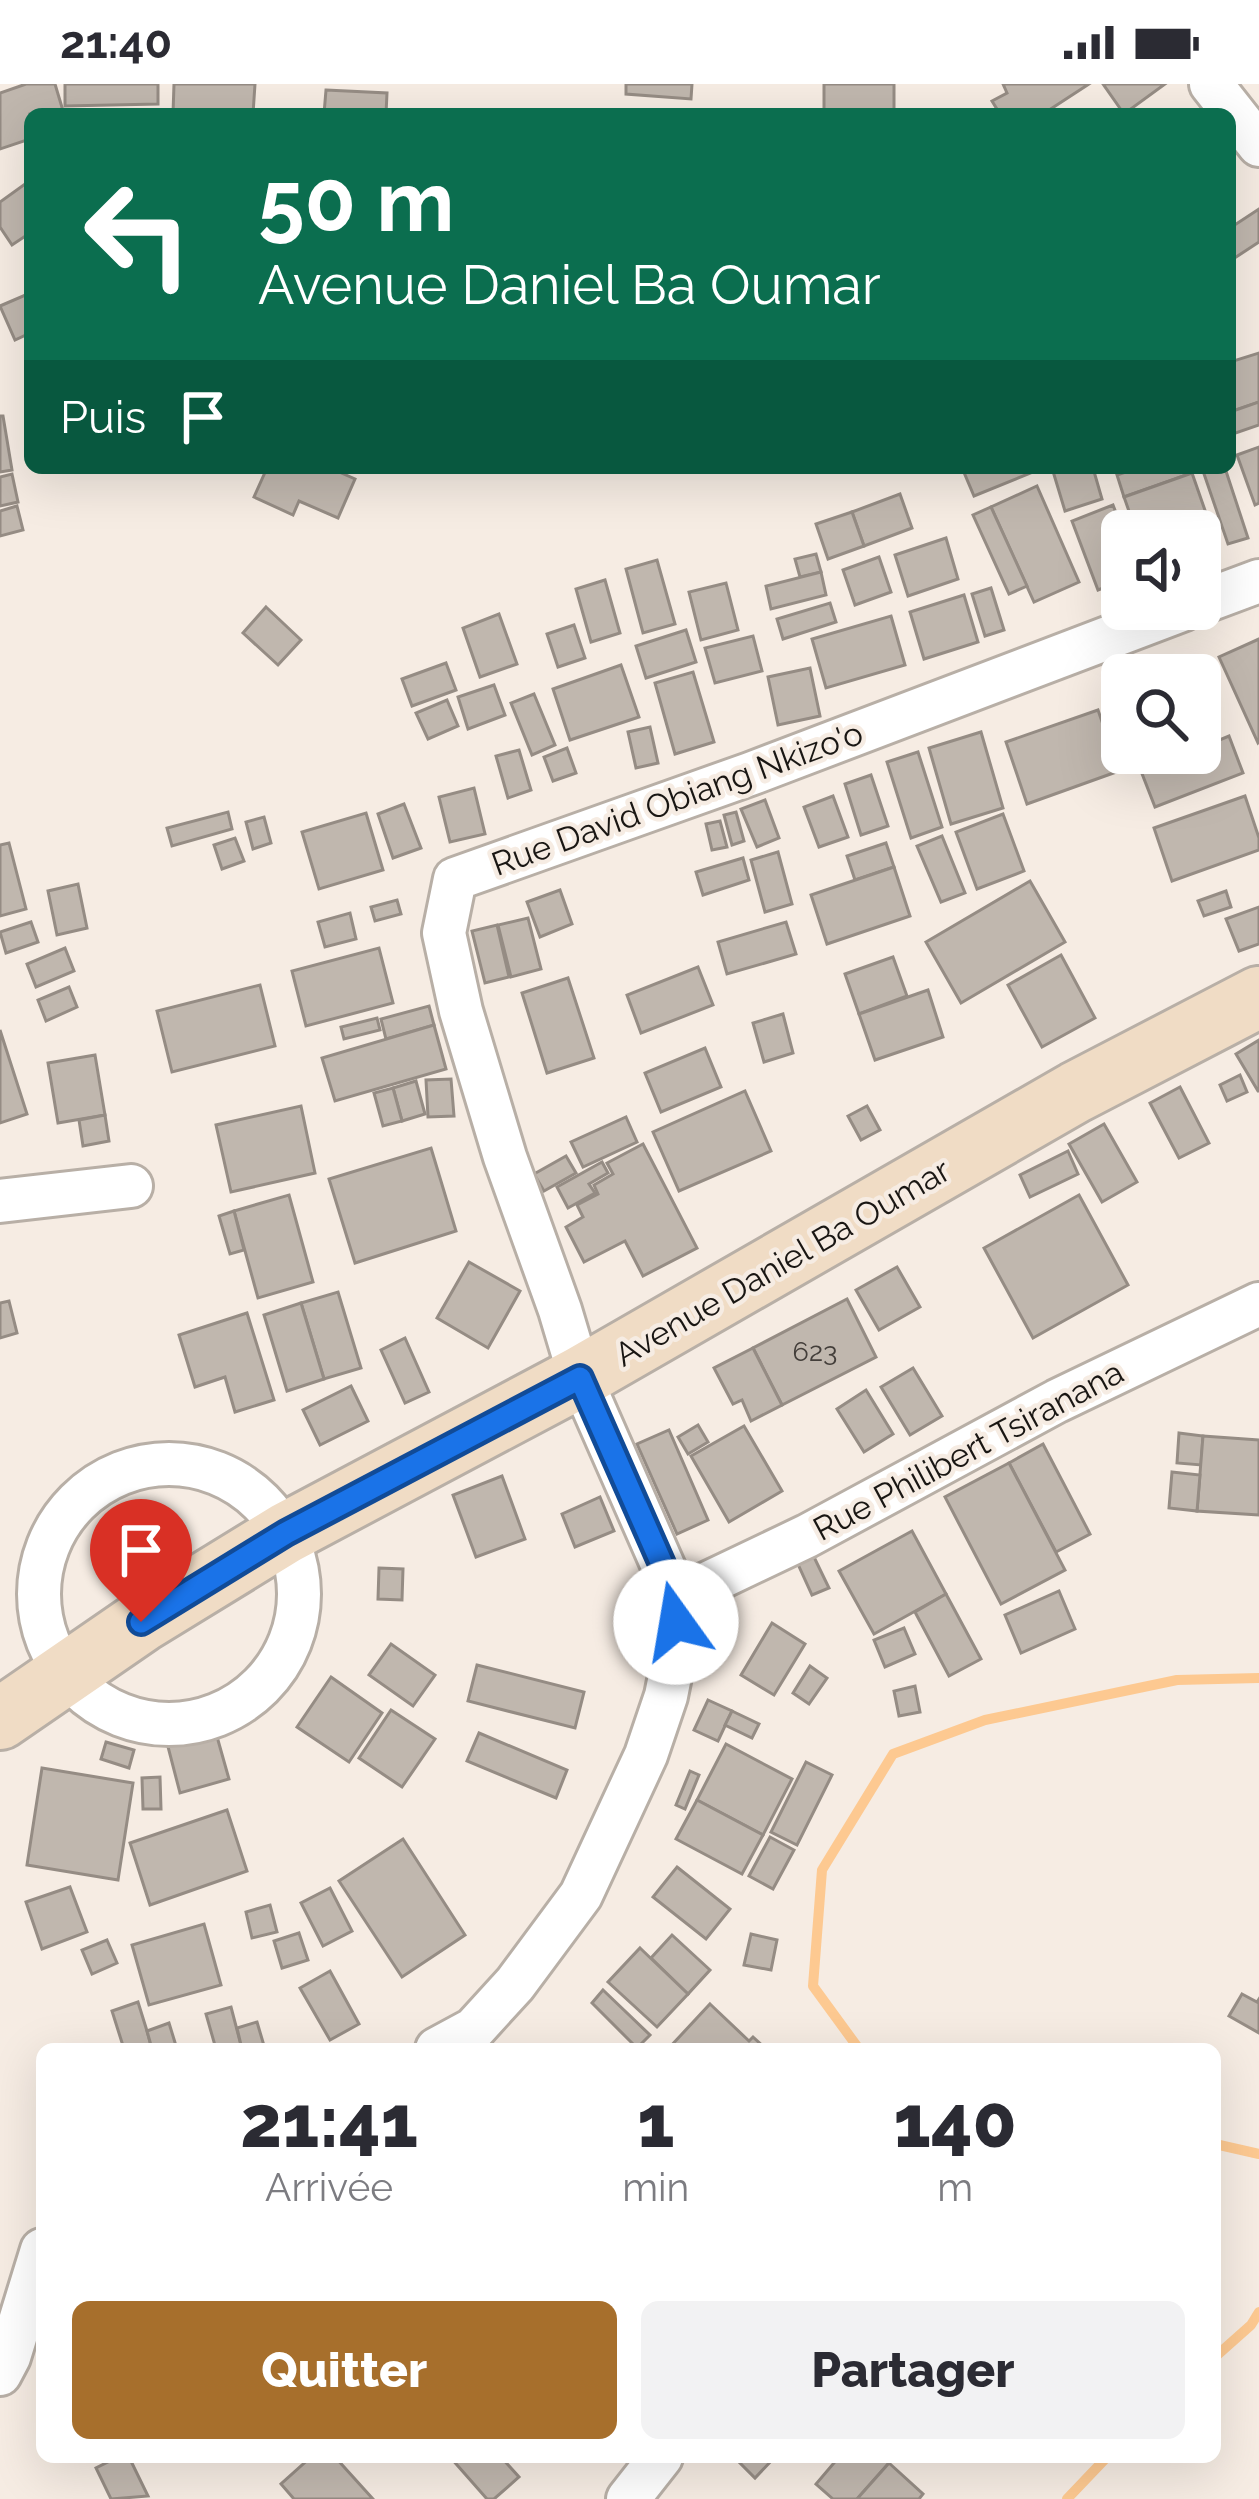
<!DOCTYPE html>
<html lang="fr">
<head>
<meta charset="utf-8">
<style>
  :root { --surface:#fff; --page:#f2f2f3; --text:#2b2b33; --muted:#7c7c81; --accent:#a76f2c }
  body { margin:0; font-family:Raleway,sans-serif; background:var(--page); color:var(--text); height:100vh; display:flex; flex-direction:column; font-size:45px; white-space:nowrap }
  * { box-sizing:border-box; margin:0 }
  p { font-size:39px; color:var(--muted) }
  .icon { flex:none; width:66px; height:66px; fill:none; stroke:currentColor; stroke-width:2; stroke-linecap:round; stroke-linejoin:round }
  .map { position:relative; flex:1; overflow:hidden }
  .panel { position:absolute; left:36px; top:1959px; width:1185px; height:420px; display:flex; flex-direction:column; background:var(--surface); border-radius:18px; box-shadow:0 12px 48px #0002 }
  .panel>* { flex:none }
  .banner { position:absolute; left:24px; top:24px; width:1212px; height:366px; border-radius:18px; box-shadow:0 12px 48px #0002; background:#0b6e4f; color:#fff; overflow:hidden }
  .tools { position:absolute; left:1101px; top:426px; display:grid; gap:24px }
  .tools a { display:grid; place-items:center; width:120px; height:120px; border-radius:18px; background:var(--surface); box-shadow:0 12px 48px #0002; font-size:60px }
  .pin { position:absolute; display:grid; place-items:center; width:102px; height:102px; color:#fff; margin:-123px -51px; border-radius:50% 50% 50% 0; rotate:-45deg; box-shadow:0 0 12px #0007 }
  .pin .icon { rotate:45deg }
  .me { position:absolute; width:132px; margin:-66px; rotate:347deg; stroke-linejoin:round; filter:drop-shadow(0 0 9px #0008) }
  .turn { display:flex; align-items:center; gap:42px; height:252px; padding:0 36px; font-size:54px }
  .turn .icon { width:156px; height:156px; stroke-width:2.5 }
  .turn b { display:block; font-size:84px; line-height:102px }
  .then { display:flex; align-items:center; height:114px; padding:0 36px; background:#0003; gap:24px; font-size:45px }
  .eta { display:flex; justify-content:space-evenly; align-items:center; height:204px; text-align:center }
  .eta b { font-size:72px; font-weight:800; line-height:84px }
  .primary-button { display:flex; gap:24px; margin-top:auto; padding:24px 36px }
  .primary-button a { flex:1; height:138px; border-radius:18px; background:var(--accent); color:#fff; font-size:48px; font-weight:800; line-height:138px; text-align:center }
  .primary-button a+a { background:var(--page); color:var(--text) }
  .status { display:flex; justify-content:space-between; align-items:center; height:84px; padding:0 60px; background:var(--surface); direction:ltr }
  .status svg { height:33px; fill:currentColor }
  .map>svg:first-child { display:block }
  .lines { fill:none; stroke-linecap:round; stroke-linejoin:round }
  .stream { stroke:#fdc991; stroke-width:10 }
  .building { fill:#c0b7ae; stroke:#958c84; stroke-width:3 }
  .street-casing { stroke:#b8afa6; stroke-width:48 }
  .secondary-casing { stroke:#b8afa6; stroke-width:66 }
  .street { stroke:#fff; stroke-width:42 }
  .secondary { stroke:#f0dcc5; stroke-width:60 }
  .route-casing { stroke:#114b97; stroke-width:30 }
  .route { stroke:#1a73e8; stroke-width:21 }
  .labels { text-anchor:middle; stroke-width:9; stroke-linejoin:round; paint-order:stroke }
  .number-label { font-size:27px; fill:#433e3a }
  .street-label { font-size:33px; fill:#191613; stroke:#f6ece3 }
</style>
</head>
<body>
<div class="status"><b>21:40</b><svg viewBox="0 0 49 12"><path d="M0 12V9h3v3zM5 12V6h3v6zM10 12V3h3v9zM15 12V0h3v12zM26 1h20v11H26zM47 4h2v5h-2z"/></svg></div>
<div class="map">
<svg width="1259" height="2415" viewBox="0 0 1259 2415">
  <rect width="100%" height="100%" fill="#f6ece3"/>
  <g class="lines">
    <g class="stream">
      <path d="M859 1965 813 1902 822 1786 893 1670 985 1636 1177 1596 1259 1594"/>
      <path d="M1215 2060 1259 2070"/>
      <path d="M1215 2273 1251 2241 1259 2228"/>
      <path d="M1067 2415 1107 2373"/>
    </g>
  </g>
  <g class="building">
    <path d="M26 0H55L64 30H30V55L0 65V9Z"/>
    <path d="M65 0H158V20L65 22Z"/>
    <path d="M174 0H255L253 30H173Z"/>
    <path d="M626 0H692L691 15 626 10Z"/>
    <rect x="824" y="0" width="70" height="30"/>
    <path d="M1003 0H1089L1043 30H1000L992 17 1007 9Z"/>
    <path d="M1103 0H1165L1124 30Z"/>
    <path d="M326 6 387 9 386 30H324Z"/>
    <path d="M25 100 30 107V149L12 161 0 143V118Z"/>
    <path d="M1259 125V158L1230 177V144Z"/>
    <path d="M30 209V249L15 256 0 222Z"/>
    <path d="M1259 269V318L1230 328V278Z"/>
    <path d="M1259 318V341L1230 351V328Z"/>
    <path d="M0 332H3L12 386 0 388Z"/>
    <path d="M1259 363V419L1255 421 1237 371Z"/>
    <path d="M267 384H330L355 395 338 434 299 417 293 431 254 413Z"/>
    <path d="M968 384H1031L1033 388 974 412 963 386Z"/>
    <path d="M1052 384H1093L1102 415 1065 427Z"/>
    <path d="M1137 384H1190L1192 389 1124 413 1117 391Z"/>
    <path d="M1202 384H1225L1248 454 1228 460Z"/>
    <path d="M1192 389 1215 455 1200 460V447H1136L1124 413Z"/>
    <path d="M12 390 18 418 0 422V393Z"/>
    <path d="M1037 402 1079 498 1034 518 991 423Z"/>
    <path d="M900 410 912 444 864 462 852 428Z"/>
    <path d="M1113 421 1123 447 1122 497 1098 506 1072 437Z"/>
    <path d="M17 422 23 446 0 452V427Z"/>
    <path d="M991 423 1027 502 1009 510 973 431Z"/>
    <path d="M852 428 864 462 828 475 816 440Z"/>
    <path d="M946 454 958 495 908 512 895 471Z"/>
    <path d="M816 470 821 488 800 493 795 475Z"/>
    <path d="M879 473 891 508 855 521 843 486Z"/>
    <path d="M657 476 675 540 643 549 626 485Z"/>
    <path d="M821 488 826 511 771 525 766 502Z"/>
    <path d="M605 496 620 549 591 558 576 505Z"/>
    <path d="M726 499 738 546 701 556 689 508Z"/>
    <path d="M991 504 1004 546 985 552 972 510Z"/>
    <path d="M964 511 978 558 924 575 910 528Z"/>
    <path d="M830 519 836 538 783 555 777 535Z"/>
    <path d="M266 523 301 556 278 581 243 549Z"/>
    <path d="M499 530 517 580 480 593 463 544Z"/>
    <path d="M891 532 905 581 826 604 812 555Z"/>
    <path d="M574 541 585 574 558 583 547 550Z"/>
    <path d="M686 546 696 578 646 594 636 562Z"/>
    <path d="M753 552 762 587 715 599 705 564Z"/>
    <path d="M1259 555V658L1258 659 1219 573Z"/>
    <path d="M446 579 456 606 412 622 402 595Z"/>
    <path d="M621 581 639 633 570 656 553 605Z"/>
    <path d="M810 584 820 632 778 641 768 593Z"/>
    <path d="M693 588 714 658 675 670 655 599Z"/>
    <path d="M494 601 505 631 468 645 458 613Z"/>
    <path d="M534 610 555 661 532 671 511 619Z"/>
    <path d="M447 616 458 642 428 655 416 629Z"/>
    <path d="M1098 626 1119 687 1027 720 1006 658Z"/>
    <path d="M650 643 658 679 636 684 628 648Z"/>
    <path d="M981 648 1003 724 951 740 929 664Z"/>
    <path d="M1229 652 1243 689 1155 723 1141 687 1186 669H1200V664Z"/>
    <path d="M567 664 576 689 553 697 544 673Z"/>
    <path d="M519 666 531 706 508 714 496 672Z"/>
    <path d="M918 668 942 743 911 754 887 678Z"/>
    <path d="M871 691 888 742 861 751 845 700Z"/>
    <path d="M474 704 485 750 450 758 439 713Z"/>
    <path d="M833 712 848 753 819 763 804 723Z"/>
    <path d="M1245 712 1259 754V766L1172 797 1154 744Z"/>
    <path d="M765 716 779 754 757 763 741 725Z"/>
    <path d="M404 720 421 764 393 774 378 730Z"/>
    <path d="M228 728 232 745 172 762 167 744Z"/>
    <path d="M736 728 744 757 732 761 724 731Z"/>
    <path d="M366 729 383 786 319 805 302 748Z"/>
    <path d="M1003 730 1024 787 977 805 956 748Z"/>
    <path d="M264 733 271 759 253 765 246 738Z"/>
    <path d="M720 737 727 763 712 766 706 740Z"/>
    <path d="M942 752 965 809 941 818 917 762Z"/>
    <path d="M235 754 244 777 222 785 214 761Z"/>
    <path d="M9 759 26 825 0 832V761Z"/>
    <path d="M886 759 894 783 855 796 847 772Z"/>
    <path d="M778 768 792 820 765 828 751 776Z"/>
    <path d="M743 774 749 796 703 811 696 788Z"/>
    <path d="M894 783 910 832 827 860 811 811Z"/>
    <path d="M1030 797 1065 858 961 919 926 858Z"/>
    <path d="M78 800 87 844 57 851 48 807Z"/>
    <path d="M560 806 572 840 540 853 527 818Z"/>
    <path d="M1226 807 1231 823 1204 832 1198 817Z"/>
    <path d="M397 816 401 830 375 837 371 823Z"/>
    <path d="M1259 823V860L1239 867 1226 835Z"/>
    <path d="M350 829 356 855 325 863 318 838Z"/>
    <path d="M528 834 541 885 511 893 498 841Z"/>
    <path d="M31 838 38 858 6 869 0 848Z"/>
    <path d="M786 838 796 870 727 890 718 858Z"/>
    <path d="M497 841 509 893 485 899 472 847Z"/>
    <path d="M65 864 74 887 36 903 27 880Z"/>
    <path d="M379 864 393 919 306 942 292 887Z"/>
    <path d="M1061 871 1095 934 1042 963 1008 901Z"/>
    <path d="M893 873 907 912 859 930 845 890Z"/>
    <path d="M698 883 713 921 641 949 627 911Z"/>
    <path d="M568 894 594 974 547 989 522 909Z"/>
    <path d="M260 901 275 962 172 988 157 927Z"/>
    <path d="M69 903 77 923 46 937 38 916Z"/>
    <path d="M928 906 943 953 875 976 859 930Z"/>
    <path d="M429 922 434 941 386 955 381 935Z"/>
    <path d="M783 930 793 969 764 978 753 939Z"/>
    <path d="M377 934 380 946 344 955 341 943Z"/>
    <path d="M434 941 446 985 335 1017 322 974Z"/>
    <path d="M0 946 27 1030 0 1039Z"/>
    <path d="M1259 956V1007H1258L1236 970Z"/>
    <path d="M705 964 721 1003 661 1028 645 989Z"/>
    <path d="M95 971 105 1031 58 1039 48 979Z"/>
    <path d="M1240 991 1247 1008 1227 1017 1220 1001Z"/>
    <path d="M451 995 454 1032 428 1033 426 996Z"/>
    <path d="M416 997 425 1030 402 1037 393 1004Z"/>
    <path d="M1180 1003 1209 1059 1179 1074 1150 1019Z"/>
    <path d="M393 1004 402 1037 383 1042 374 1009Z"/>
    <path d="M745 1007 771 1067 679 1107 653 1048Z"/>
    <path d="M301 1022 315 1089 231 1108 216 1041Z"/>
    <path d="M867 1022 880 1046 861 1056 848 1032Z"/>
    <path d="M105 1031 109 1057 83 1062 79 1036Z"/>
    <path d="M626 1033 637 1058 583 1083 571 1058Z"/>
    <path d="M1104 1040 1137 1098 1102 1118 1069 1060Z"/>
    <path d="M643 1060 697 1164 643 1192 625 1157 584 1178 566 1143 583 1133 577 1121 598 1110 594 1101 613 1090 607 1079Z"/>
    <path d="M431 1064 456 1147 355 1179 329 1095Z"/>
    <path d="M1068 1067 1078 1090 1030 1113 1020 1091Z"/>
    <path d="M566 1072 576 1089 544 1107 534 1090Z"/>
    <path d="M602 1078 608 1089 589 1100 595 1109 568 1124 557 1103Z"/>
    <path d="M289 1111 313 1198 258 1214 234 1127Z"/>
    <path d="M1079 1111 1128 1201 1033 1254 984 1164Z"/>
    <path d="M234 1127 244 1166 230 1170 219 1132Z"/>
    <path d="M469 1178 520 1207 488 1264 437 1234Z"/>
    <path d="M897 1183 920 1223 879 1246 856 1206Z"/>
    <path d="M338 1208 361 1284 324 1295 301 1219Z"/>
    <path d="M847 1215 876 1273 782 1321 753 1264Z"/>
    <path d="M9 1217 17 1249 0 1254V1219Z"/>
    <path d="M301 1219 324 1295 287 1307 264 1231Z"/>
    <path d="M247 1229 274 1316 235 1328 225 1293 195 1303 179 1251Z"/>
    <path d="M405 1254 429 1308 405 1319 381 1266Z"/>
    <path d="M753 1264 782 1321 751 1337 742 1316 733 1320 714 1284Z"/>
    <path d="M913 1284 942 1332 910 1351 881 1303Z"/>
    <path d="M351 1302 368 1337 320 1361 303 1326Z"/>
    <path d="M866 1306 893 1350 864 1368 837 1325Z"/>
    <path d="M698 1341 708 1358 688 1370 678 1353Z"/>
    <path d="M744 1342 782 1407 729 1438 691 1372Z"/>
    <path d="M669 1346 708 1436 677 1450 637 1360Z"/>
    <path d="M1179 1349 1203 1352 1201 1381 1177 1379Z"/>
    <path d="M1203 1352 1259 1356V1431L1197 1427Z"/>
    <path d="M1043 1360 1090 1450 1056 1468 1009 1379Z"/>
    <path d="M1009 1379 1065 1486 1001 1520 945 1413Z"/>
    <path d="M1172 1388 1200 1391 1197 1427 1169 1424Z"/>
    <path d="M502 1392 525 1455 476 1473 453 1411Z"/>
    <path d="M600 1413 614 1447 575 1463 562 1430Z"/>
    <path d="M912 1447 946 1510 874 1550 839 1487Z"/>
    <path d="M813 1471 829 1504 812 1511 797 1478Z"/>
    <path d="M379 1484 403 1485 402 1516 378 1515Z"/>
    <path d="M1059 1507 1075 1545 1021 1569 1005 1531Z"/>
    <path d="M946 1510 981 1575 949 1592 915 1528Z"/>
    <path d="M772 1539 805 1560 774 1611 741 1591Z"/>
    <path d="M904 1544 915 1570 885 1583 874 1556Z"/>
    <path d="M391 1560 435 1591 413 1622 369 1591Z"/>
    <path d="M477 1581 584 1608 575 1644 468 1617Z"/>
    <path d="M810 1582 827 1594 809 1620 793 1609Z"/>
    <path d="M331 1593 382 1629 349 1678 297 1643Z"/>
    <path d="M915 1602 920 1628 899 1632 894 1607Z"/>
    <path d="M708 1616 732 1627 718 1657 694 1646Z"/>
    <path d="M391 1626 435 1655 402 1703 359 1674Z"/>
    <path d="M732 1627 759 1640 752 1654 725 1641Z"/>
    <path d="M214 1642 229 1695 180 1709 166 1655Z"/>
    <path d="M479 1649 567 1686 556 1714 467 1677Z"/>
    <path d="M106 1658 134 1666 129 1684 101 1675Z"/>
    <path d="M726 1660 792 1695 763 1751 697 1716Z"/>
    <path d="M806 1678 832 1691 797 1761 771 1748Z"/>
    <path d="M42 1684 133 1699 118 1796 27 1781Z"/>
    <path d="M690 1687 699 1691 685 1725 676 1721Z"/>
    <path d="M160 1693 161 1725H143L142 1694Z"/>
    <path d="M697 1716 763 1751 742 1790 676 1755Z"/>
    <path d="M227 1726 247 1787 150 1821 130 1759Z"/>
    <path d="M770 1753 794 1766 773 1805 749 1792Z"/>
    <path d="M403 1755 465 1851 402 1893 339 1797Z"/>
    <path d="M677 1783 730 1825 706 1855 653 1813Z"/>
    <path d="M70 1803 87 1848 42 1865 26 1818Z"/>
    <path d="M330 1804 352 1847 323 1862 301 1819Z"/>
    <path d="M270 1821 277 1848 252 1854 246 1828Z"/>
    <path d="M204 1840 221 1901 149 1921 132 1861Z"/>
    <path d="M299 1849 308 1876 282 1884 274 1857Z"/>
    <path d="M751 1850 777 1856 771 1886 744 1881Z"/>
    <path d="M672 1851 710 1886 688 1910 651 1874Z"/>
    <path d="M107 1856 117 1879 92 1890 82 1866Z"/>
    <path d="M640 1864 688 1910 657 1943 608 1898Z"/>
    <path d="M330 1887 359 1940 330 1956 300 1904Z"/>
    <path d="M603 1906 650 1951 637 1964 592 1919Z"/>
    <path d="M1242 1910 1257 1918 1259 1915V1949L1229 1932Z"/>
    <path d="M138 1918 147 1947 152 1965H124L112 1927Z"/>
    <path d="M710 1920 749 1957 753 1953 766 1965H668Z"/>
    <path d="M231 1923 242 1965H216L206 1930Z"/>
    <path d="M257 1938 265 1965H242L237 1944Z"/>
    <path d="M169 1939 177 1965H152L147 1947Z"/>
    <path d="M118 2373H129L148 2412 111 2415 96 2384Z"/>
    <path d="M311 2373H335L373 2415H294L281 2400Z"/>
    <path d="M450 2373H501L519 2393 494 2415H487Z"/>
    <path d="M734 2373H771L773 2375 755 2394Z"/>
    <path d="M839 2373H882L889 2379 857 2415H833L816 2400Z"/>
    <path d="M889 2379 923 2410 919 2415H857Z"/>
  </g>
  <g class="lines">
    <g class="street-casing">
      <g id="street">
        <path d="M1211 0 1259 61"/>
        <path d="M1200 519 1259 497"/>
        <path d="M0 1117 131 1102"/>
        <circle cx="169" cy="1510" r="130"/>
        <path d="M677 1514 807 1452 1057 1317 1259 1220"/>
        <path d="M437 1965 474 1945 515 1900 581 1811 646 1671 666 1612 676 1562 677 1514 580 1293 560 1226 505 1073 461 927 444 849 455 795 750 690 1184 525"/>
        <path d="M0 2290 9 2273 42 2166"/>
        <path d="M628 2415 661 2373"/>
      </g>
    </g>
    <g class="secondary-casing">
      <path id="secondary" d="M0 1635 141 1538 286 1449 580 1293 1076 1008 1259 913"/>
    </g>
    <use href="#street" class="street"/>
    <use href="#secondary" class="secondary"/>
  </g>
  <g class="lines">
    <g class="route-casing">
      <path id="route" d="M141 1538 286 1449 580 1294 677 1514 676 1538"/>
    </g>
    <use href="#route" class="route"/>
  </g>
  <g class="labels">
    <g class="number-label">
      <text x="815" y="1277">623</text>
    </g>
    <g class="street-label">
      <text transform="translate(677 714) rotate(-20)" y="12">Rue David Obiang Nkizo'o</text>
      <text transform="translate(782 1178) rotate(-30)" y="12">Avenue Daniel Ba Oumar</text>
      <text transform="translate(968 1366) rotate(-28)" y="12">Rue Philibert Tsiranana</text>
    </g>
  </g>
</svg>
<div class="tools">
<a><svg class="icon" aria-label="sound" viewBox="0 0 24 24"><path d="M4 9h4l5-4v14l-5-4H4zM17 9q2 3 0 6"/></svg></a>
<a><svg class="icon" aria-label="search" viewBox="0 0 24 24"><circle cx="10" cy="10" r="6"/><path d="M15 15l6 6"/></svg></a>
</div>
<div class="pin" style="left:141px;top:1538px;background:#d93025"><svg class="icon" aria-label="arrive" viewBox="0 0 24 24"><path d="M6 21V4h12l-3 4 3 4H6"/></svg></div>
<svg class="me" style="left:676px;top:1538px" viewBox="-20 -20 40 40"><circle r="19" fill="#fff"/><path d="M0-13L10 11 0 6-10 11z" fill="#1a73e8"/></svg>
<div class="banner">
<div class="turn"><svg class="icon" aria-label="left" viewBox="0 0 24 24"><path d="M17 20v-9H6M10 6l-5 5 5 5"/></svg><div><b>50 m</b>Avenue Daniel Ba Oumar</div></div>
<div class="then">Puis<svg class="icon" aria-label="arrive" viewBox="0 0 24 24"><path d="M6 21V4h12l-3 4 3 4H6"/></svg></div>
</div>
<section class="panel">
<div class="eta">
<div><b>21:41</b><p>Arrivée</p></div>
<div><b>1</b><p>min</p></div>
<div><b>140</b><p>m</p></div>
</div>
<div class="primary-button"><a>Quitter</a><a>Partager</a></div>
</section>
</div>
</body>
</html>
